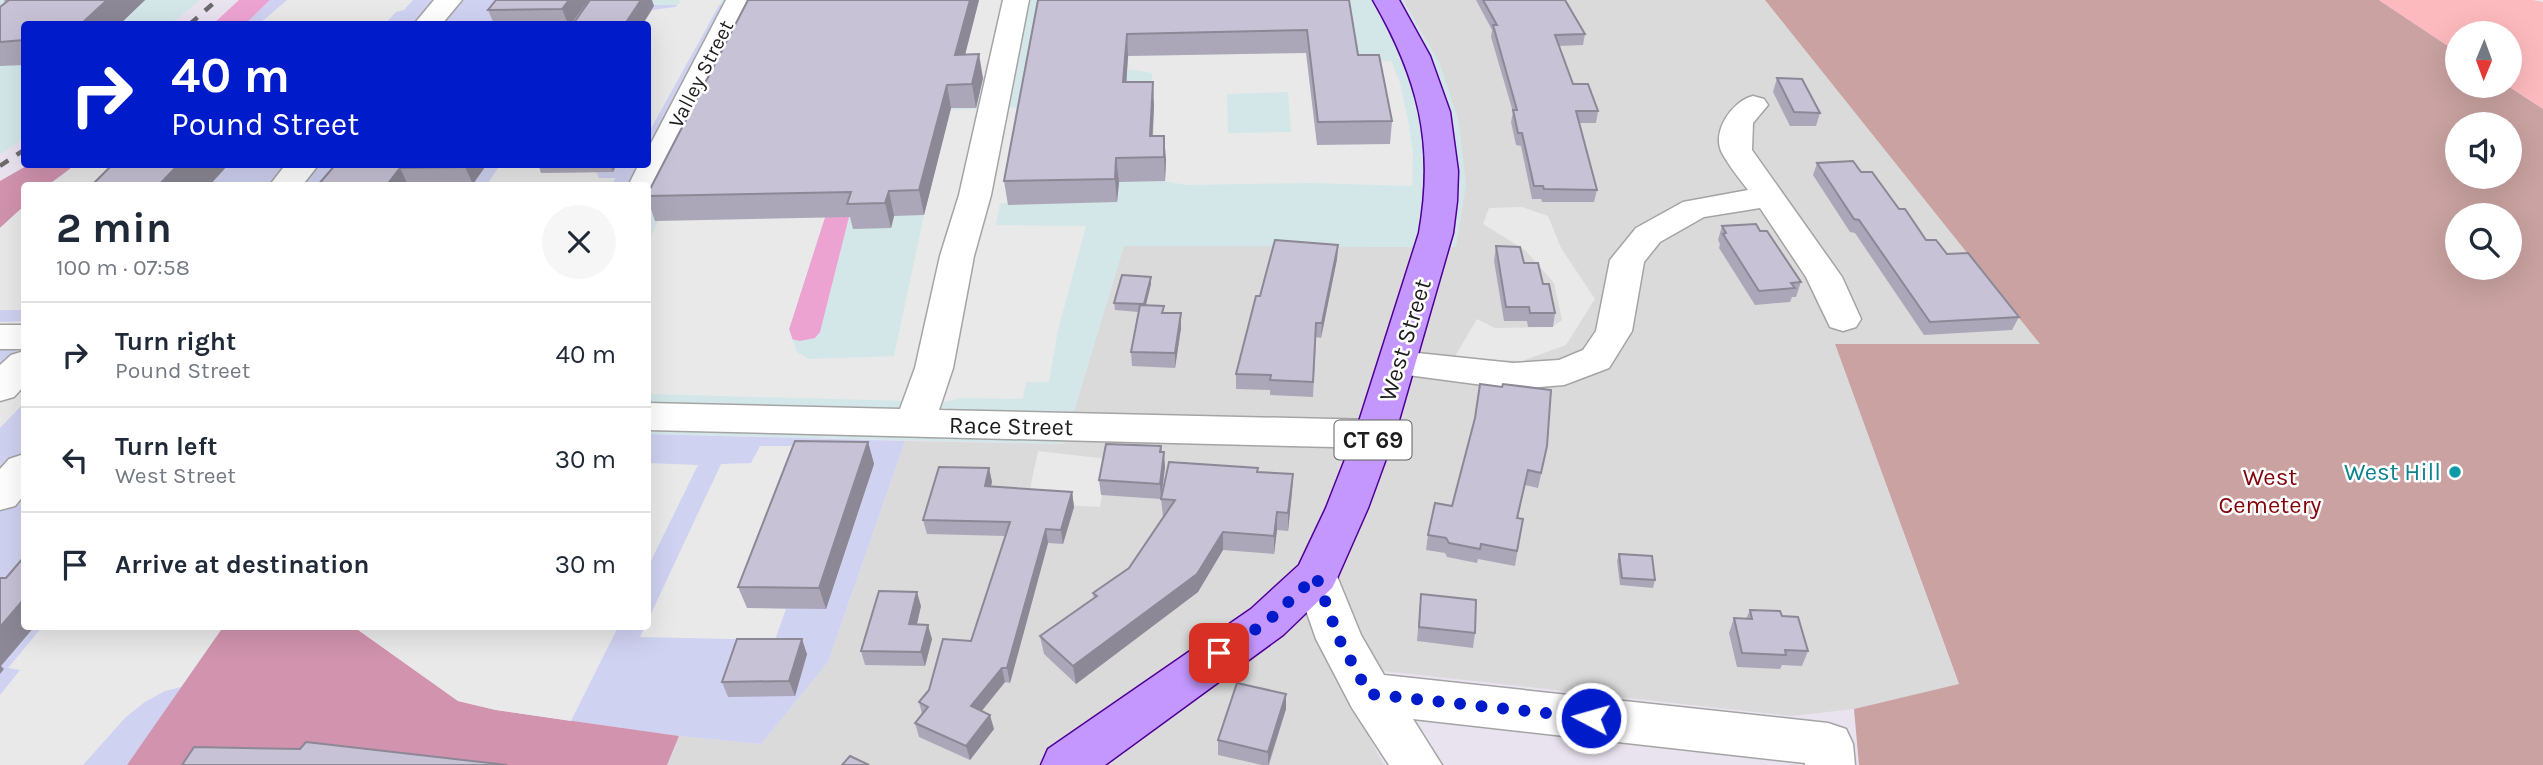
<!DOCTYPE html>
<html lang="en">
<head>
<meta charset="utf-8">
<style>
  :root { --surface:#fff; --page:#f6f6f7; --text:#1f2937; --muted:#747a83; --line:#e0e1e3 }
  body { margin:0; font-family:Karla,sans-serif; background:var(--page); color:var(--text); height:100vh; display:flex; flex-direction:column; font-size:26px; white-space:nowrap }
  * { box-sizing:border-box; margin:0 }
  p { font-size:23px; color:var(--muted) }
  .icon { flex:none; width:38px; height:38px; fill:none; stroke:currentColor; stroke-width:2; stroke-linecap:round; stroke-linejoin:round }
  .map { position:relative; flex:1; overflow:hidden }
  .side { position:absolute; left:21px; top:182px; width:630px; height:448px; display:flex; flex-direction:column; background:var(--surface); border-radius:7px; box-shadow:0 7px 28px #0002 }
  .side>* { flex:none }
  .banner { position:absolute; left:21px; top:21px; width:630px; height:147px; border-radius:7px; box-shadow:0 7px 28px #0002; background:#001bca; color:#fff; overflow:hidden }
  .needle { width:46px; rotate:181deg }
  .tools { position:absolute; left:2445px; top:21px; display:grid; gap:14px }
  .tools a { display:grid; place-items:center; width:77px; height:77px; border-radius:50%; background:var(--surface); box-shadow:0 7px 28px #0002; font-size:35px }
  .pin { position:absolute; display:grid; place-items:center; width:60px; height:60px; color:#fff; margin:-30px; border-radius:14px; box-shadow:0 4px 10px #0006 }
  .me { position:absolute; width:77px; margin:-38px; rotate:276deg; stroke-linejoin:round; filter:drop-shadow(0 0 5px #0008) }
  .turn { display:flex; align-items:center; gap:24px; height:147px; padding:0 35px; font-size:32px }
  .turn .icon { width:91px; height:91px; stroke-width:2.5 }
  .turn b { display:block; font-size:49px; line-height:60px }
  .round { display:grid; place-items:center; flex:none; width:74px; height:74px; border-radius:37px; background:var(--page) }
  .headline { display:flex; align-items:center; justify-content:space-between; height:119px; padding:0 35px }
  h1 { font-size:42px; font-weight:700; line-height:52px }
  ul { padding:0; list-style:none }
  li { display:flex; align-items:center; gap:21px; height:105px; padding:0 35px; border-top:2px solid var(--line) }
  li div { flex:1 }
  li b { display:block; font-size:26px }
  li em { font-style:normal }
  .map>svg:first-child { display:block }
  .residential { fill:#dadadb }
  .commercial { fill:#cfd2f1 }
  .industrial { fill:#d3e7e9 }
  .grass { fill:#eda3d2 }
  .forest { fill:#d193ae }
  .cemetery { fill:#c9a2a1; fill-rule:evenodd }
  .park { fill:#fdbabe }
  .parking { fill:#e9e9e9; fill-rule:evenodd }
  .lines { fill:none; stroke-linecap:round; stroke-linejoin:round }
  .minor-casing { stroke:#a4a4a4; stroke-width:3 }
  .major-casing { stroke:#500096; stroke-width:3 }
  .minor { fill:#fff; fill-rule:evenodd }
  .major { fill:#c497ff; fill-rule:evenodd }
  .rail { stroke:#6b6b6b; stroke-width:4.5; stroke-dasharray:10 10; stroke-linecap:butt }
  .wall { fill:#aca7b8 }
  .shaded-wall { fill:#8c8896 }
  .building { fill:#c8c2d6; stroke:#8c8896; stroke-width:2 }
  .route { stroke:#001bca; stroke-width:12; stroke-dasharray:0 21.6 }
  .culture-dot { fill:#0f9aa8; stroke:#fff; stroke-width:2.5 }
  .labels { text-anchor:middle; stroke-width:5; stroke-linejoin:round; paint-order:stroke }
  .far-street-label { font-size:21px; fill:#1d1d1d; stroke:#fff }
  .shield { fill:#fff; stroke:#616161; stroke-width:2 }
  .shield-label { font-size:23px; font-weight:bold; fill:#1d1d1d }
  .street-label { font-size:24px; fill:#1d1d1d; stroke:#fff }
  .culture-label { font-size:24px; fill:#0d838f; stroke:#fff; text-anchor:end }
  .park-label { font-size:24px; fill:#82040a; stroke:#fff }
</style>
</head>
<body>
<div class="map">
<svg width="2543" height="765" viewBox="0 0 2543 765">
  <rect width="100%" height="100%" fill="#e9e2ef"/>
  <path class="residential" d="M1403 0H1765L2041 344H1835L1959 685 1854 709 1791 716 1383 671 1370 739 1384 765H667L679 736 761 744 828 662 905 441 1064 444 1124 245 1456 247 1440 64Z"/>
  <g class="commercial">
    <path d="M270 0H598L600 5 728 4 648 152V24H245Z"/>
    <path d="M75 164 641 165 629 186H48Z"/>
    <path d="M24 206V626L223 627 127 765H0V228Z"/>
    <path d="M648 434 905 441 828 662 761 744 679 736 496 710 354 627 648 626Z"/>
  </g>
  <g class="industrial">
    <path d="M0 0H200L171 24H24V139L0 154Z"/>
    <path d="M598 0H1403L1440 64 1459 123 1466 185 1456 247 1124 246 1064 444 648 434V152L727 5H600Z"/>
  </g>
  <g class="grass">
    <path d="M239 0H270L245 24H213Z"/>
    <path d="M825 217H849L820 332 815 338 800 341 791 339 789 329Z"/>
  </g>
  <g class="forest">
    <path d="M28 165H75L48 185 24 186V206L0 228V181Z"/>
    <path d="M223 627H354L458 701 496 710 679 736 667 765H127Z"/>
  </g>
  <path class="cemetery" d="M1765 0H2379L2457 52V86H2508L2543 109V765H1859L1854 709 1959 684 1835 344H2040ZM2457 124H2510V177H2457ZM2457 215H2510V268H2457Z"/>
  <path class="park" d="M2379 0H2533L2543 2V109L2508 86 2510 33H2457V52Z"/>
  <g class="parking">
    <path d="M287 0H413L404 10 396 12 385 24H259Z"/>
    <path d="M679 0H722L648 134V24H643L652 10 675 7 680 3Z"/>
    <path d="M979 0H1004L987 78H959Z"/>
    <path d="M1353 52 1356 61H1391L1400 83 1408 120 1413 153 1412 186 1311 183 1186 185 1165 181V159L1127 127 1153 126 1154 105H1151L1152 73 1127 69 1129 56ZM1288 92 1291 132 1228 133 1227 94Z"/>
    <path d="M1026 107 1008 203H1000L996 225 1086 226 1058 330 1049 382H1026L1023 399 961 398 944 402 648 394V242L658 221 825 217 789 329 797 352 808 359 894 356 924 215 951 110Z"/>
    <path d="M75 165H137L116 185 48 186Z"/>
    <path d="M500 165H547L542 173 596 172 599 178H616L611 185 486 186Z"/>
    <path d="M24 206V310H0V228Z"/>
    <path d="M1522 207 1548 216 1561 248 1595 299 1566 345 1522 361 1454 358 1477 319 1495 328 1552 327 1562 320 1554 283 1525 250 1483 224 1489 208Z"/>
    <path d="M24 321V403L0 428V370L17 352 16 348 8 346 0 349V322Z"/>
    <path d="M760 446H792L775 490 777 491 747 607 786 609 775 640 640 637 645 627 648 626V620L721 464 751 463Z"/>
    <path d="M1038 451 1108 459 1100 507 1027 503Z"/>
    <path d="M648 463 698 465 648 567Z"/>
    <path d="M42 627V626L223 627 181 687 165 691 145 702 126 717 83 765H0V695L20 670 8 668Z"/>
    <path d="M354 627H618L571 721 496 710 458 701Z"/>
  </g>
  <g class="lines">
    <g class="minor-casing">
      <g id="minor">
        <path d="M434 0H462L442 24H414Z"/>
        <path d="M726 0H752L660 186 655 193 648 195V186H628L639 164H648V149Z"/>
        <path d="M1003 0H1029L991 195 974 256 953 368 939 410 1375 420 1389 424 1395 434 1389 444 1375 448 648 430V403L900 409 915 368 940 256 959 195Z"/>
        <path d="M1753 96 1764 99 1768 105 1753 123 1752 150 1842 277 1861 319 1856 327 1843 331 1830 327 1806 277 1760 208 1704 217 1660 242 1644 262 1632 331 1609 368 1564 385 1513 389 1385 372 1379 363 1385 354 1398 351 1513 363 1559 360 1583 350 1596 331 1610 260 1636 228 1683 202 1748 190C1739 178 1729 166 1722 153 1711 132 1732 101 1753 96Z"/>
        <path d="M286 164H319L302 186H269Z"/>
        <rect x="0" y="325" width="24" height="24"/>
        <path d="M24 351V386L14 397 0 401V365L11 355Z"/>
        <path d="M24 454V495L15 506 0 510V469L9 459Z"/>
        <path d="M1316 559 1332 564 1361 635 1384 675 1828 723 1846 729 1853 744 1855 765H1805V763L1413 719 1442 765H1389L1352 708 1316 639 1294 576 1300 564Z"/>
      </g>
    </g>
    <g class="major-casing">
      <path id="major" d="M1373 0H1399L1430 56 1450 112 1458 171 1457 201 1453 233 1395 434 1368 508 1338 576 1332 588 1283 635 1105 765H1041L1048 749 1251 609 1299 565 1326 508 1355 434 1419 233C1435 143 1418 78 1373 0Z"/>
    </g>
    <use href="#minor" class="minor"/>
    <use href="#major" class="major"/>
    <g class="rail">
      <path d="M190 24 217 0"/>
      <path d="M0 166 24 150"/>
    </g>
  </g>
  <g class="wall">
    <path d="M4 0H145L120 24H24V65L0 66V42L5 3Z"/>
    <path d="M496 0H589L571 24H494L488 10Z"/>
    <path d="M748 0H979L965 55 983 78 976 108H951L924 215 894 216 891 228 853 229 850 217 655 221 648 200V193Z"/>
    <path d="M1038 0H1349L1358 55 1392 121 1390 144 1317 145 1306 53 1128 56 1126 82 1154 105 1153 136 1166 159 1165 181 1119 182 1117 202 1008 205 1004 181Z"/>
    <path d="M1476 0H1565L1585 34 1583 45 1559 46 1573 84 1598 111 1596 123H1579L1597 190 1594 202H1542L1541 199H1532L1521 146 1516 145 1511 122 1513 112 1491 37 1492 30Z"/>
    <path d="M1777 78 1820 113 1816 126H1790L1773 92Z"/>
    <path d="M1817 163 1861 172 1899 209 1926 240 1947 254 2019 317 2012 330 1924 335 1855 233 1850 232 1813 175Z"/>
    <path d="M336 164H487L473 184 318 185Z"/>
    <path d="M538 164H617L613 172 541 173Z"/>
    <path d="M1722 226 1760 231 1801 282 1796 297H1792L1790 302 1755 305 1719 248 1720 244 1718 240Z"/>
    <path d="M1338 245 1337 259 1321 338 1316 337 1313 397 1270 395V390L1236 389V374L1260 296Z"/>
    <path d="M1496 246 1524 263 1543 284 1555 313 1553 327H1528L1527 321H1504L1494 261Z"/>
    <path d="M1151 284 1146 305 1164 313H1181V328L1175 368 1132 366 1131 352 1138 312 1115 310 1114 303Z"/>
    <path d="M1475 418 1544 461 1538 488 1525 485 1518 518 1523 519 1515 566 1478 559 1477 563 1447 557 1445 553 1426 550 1428 535 1452 506Z"/>
    <path d="M868 442 874 464 826 609 747 608 738 587Z"/>
    <path d="M1161 446 1165 467 1161 499 1101 495 1099 480Z"/>
    <path d="M989 468 992 482 991 486 1072 492 1074 507 1063 544 1048 543 1010 683 1005 682 982 711 994 729 970 760 919 737 915 723 922 714 919 702 971 641 1005 536 927 534 923 520Z"/>
    <path d="M1258 472 1293 474 1292 492 1288 531 1277 530 1274 554 1223 550 1198 592 1076 684 1044 654 1040 636 1094 599 1093 593 1129 568 1163 517 1161 499Z"/>
    <path d="M1619 554 1655 580 1653 588 1620 585 1617 561Z"/>
    <path d="M1421 594 1475 633 1473 648 1417 641Z"/>
    <path d="M921 606 917 625 932 639 925 666 865 665 861 651Z"/>
    <path d="M1750 610 1782 616 1808 651 1802 666 1782 665 1780 669 1737 667 1729 633 1734 618 1746 619Z"/>
    <path d="M807 654 795 696 728 697 722 682Z"/>
    <path d="M1286 709 1269 765H1262L1218 755V740Z"/>
  </g>
  <g class="shaded-wall">
    <path d="M107 0H145L120 24H81Z"/>
    <path d="M569 0H589L571 24H568L562 9Z"/>
    <path d="M641 0H652L654 6 643 24H625Z"/>
    <path d="M970 0H979L959 78 955 55Z"/>
    <path d="M1127 34 1128 56 1125 105 1123 82Z"/>
    <path d="M979 54 983 78 976 108 972 84Z"/>
    <path d="M1153 82 1154 105 1151 159 1150 136Z"/>
    <path d="M947 85 951 108 924 215 919 190Z"/>
    <path d="M1164 136 1166 159 1165 181 1164 157Z"/>
    <path d="M1116 158 1119 182 1117 202 1115 179Z"/>
    <path d="M179 164H229L209 186H158Z"/>
    <path d="M467 164H487L473 184 465 167Z"/>
    <path d="M610 164H617L613 172Z"/>
    <path d="M400 168 408 185 386 186Z"/>
    <path d="M889 191 894 216 891 228 885 203Z"/>
    <path d="M1338 245 1337 259 1321 338 1322 323Z"/>
    <path d="M1151 277V284L1144 312V304Z"/>
    <path d="M1181 313V328L1175 368V353Z"/>
    <path d="M868 442 874 464 826 609 819 588Z"/>
    <path d="M1164 452 1165 467 1161 499 1160 484Z"/>
    <path d="M989 468 992 482 987 500 985 486Z"/>
    <path d="M1293 474 1292 492 1288 531V513Z"/>
    <path d="M1072 492 1074 507 1063 544 1061 530Z"/>
    <path d="M1277 512V530L1274 554V536Z"/>
    <path d="M1046 529 1048 543 1010 683 1007 668Z"/>
    <path d="M1223 532V550L1198 592 1076 684 1073 666Z"/>
    <path d="M917 592 921 606 913 639 909 624Z"/>
    <path d="M24 599V626H35L1 666 4 669 0 674V627Z"/>
    <path d="M928 625 932 639 925 666 921 652Z"/>
    <path d="M802 639 807 654 795 696 789 681Z"/>
    <path d="M1002 668 1005 682 974 720 971 706Z"/>
    <path d="M1286 694V709L1268 765V752Z"/>
    <path d="M990 715 994 729 970 760 966 746Z"/>
  </g>
  <g class="building">
    <path d="M9 0H107L81 24H24V40L0 42V7Z"/>
    <path d="M496 0H569L562 9 488 10Z"/>
    <path d="M590 0H641L625 24H573Z"/>
    <path d="M748 0H970L955 55 979 54 972 84 947 85 919 190 889 191 885 203 847 204 851 192 648 196V193Z"/>
    <path d="M1038 0H1349L1358 55H1379L1392 121 1318 122 1307 30 1127 34 1123 82H1153L1150 136H1164V157L1116 158 1115 179 1004 181Z"/>
    <path d="M1483 0H1565L1585 34 1555 35 1573 84H1588L1598 111H1576L1597 190 1544 189 1543 186H1534L1522 133H1518L1513 110H1517L1493 25H1497Z"/>
    <path d="M1777 78 1802 79 1820 113 1794 112Z"/>
    <path d="M1853 161 1861 172H1872L1899 209H1905L1926 240H1936L1947 254 1968 253 2019 317 1930 322 1859 220 1854 219 1817 163Z"/>
    <path d="M113 164H179L158 186H91Z"/>
    <path d="M336 164H467L465 167 400 168 386 186H314L318 185Z"/>
    <path d="M1756 224 1760 231H1767L1801 282 1791 283 1795 288 1759 291 1723 234 1726 233 1722 226Z"/>
    <path d="M1275 240 1338 245 1322 323H1316L1313 382 1270 380 1271 375 1236 374 1256 296H1260Z"/>
    <path d="M1496 246 1520 247 1524 263H1538L1543 284H1549L1555 313H1530L1529 307H1506Z"/>
    <path d="M1122 275 1151 277 1144 304 1114 303Z"/>
    <path d="M1140 305 1164 306 1162 313H1181L1175 353 1131 352Z"/>
    <path d="M1480 384 1502 387 1503 384 1551 390 1547 446 1541 473 1528 470 1517 518 1523 519 1517 551 1481 544 1480 549 1449 543 1446 538 1428 535 1435 503 1452 506 1475 418Z"/>
    <path d="M795 441 868 442 819 588 738 587Z"/>
    <path d="M1106 444 1161 446 1160 452H1164L1160 484 1099 480Z"/>
    <path d="M1169 462 1258 468 1257 472 1293 474 1288 513 1277 512 1274 536 1223 532 1197 574 1073 666 1040 636 1097 596 1093 593 1129 568 1175 500 1161 499Z"/>
    <path d="M939 467 989 468 985 486 1072 492 1061 530 1046 529 1007 668H1002L971 706 990 715 966 746 915 723 928 707 919 702 929 690 943 639 971 641 1010 522 923 520Z"/>
    <path d="M1619 554 1652 556 1655 580 1622 578Z"/>
    <path d="M24 557V599L0 627V578H6Z"/>
    <path d="M879 591 917 592 909 624 928 625 921 652 861 651Z"/>
    <path d="M1421 594 1476 600 1475 633 1419 627Z"/>
    <path d="M1750 610 1780 611 1782 616 1798 617 1808 651 1785 650 1786 655 1742 653 1734 618 1752 619Z"/>
    <path d="M737 639H802L789 681 722 682Z"/>
    <path d="M1237 683 1286 694 1268 752 1218 740Z"/>
    <path d="M306 742 507 765H182L194 747 300 749Z"/>
    <path d="M850 756 869 765H842Z"/>
  </g>
  <g class="lines">
    <path class="route" d="M1219 653 1267 622 1316 576 1339 639 1369 694 1591 718"/>
  </g>
  <circle class="culture-dot" cx="2455" cy="472" r="7"/>
  <g class="labels">
    <g class="far-street-label">
      <text transform="translate(701 74) rotate(-63)" y="7">Valley Street</text>
    </g>
    <rect class="shield" x="1334.5" y="420.5" width="77" height="39" rx="5"/>
    <g class="shield-label">
      <text x="1373" y="448">CT 69</text>
    </g>
    <g class="street-label">
      <text transform="translate(1405 340) rotate(-73)" y="8">West Street</text>
      <text transform="translate(1011 426) rotate(1)" y="8">Race Street</text>
    </g>
    <g class="culture-label">
      <text x="2441" y="480">West Hill</text>
    </g>
    <g class="park-label">
      <text x="2270" y="485">West<tspan x="2270" dy="28">Cemetery</tspan></text>
    </g>
  </g>
</svg>
<div class="tools">
<a><svg class="needle" viewBox="-14 -14 28 28"><path d="M0-13l5 13h-10z" fill="#e53935"/><path d="M0 13l5-13h-10z" fill="#747a83"/></svg></a>
<a><svg class="icon" aria-label="sound" viewBox="0 0 24 24"><path d="M4 9h4l5-4v14l-5-4H4zM17 9q2 3 0 6"/></svg></a>
<a><svg class="icon" aria-label="search" viewBox="0 0 24 24"><circle cx="10" cy="10" r="6"/><path d="M15 15l6 6"/></svg></a>
</div>
<div class="pin" style="left:1219px;top:653px;background:#d93025"><svg class="icon" aria-label="arrive" viewBox="0 0 24 24"><path d="M6 21V4h12l-3 4 3 4H6"/></svg></div>
<svg class="me" style="left:1591px;top:718px" viewBox="-20 -20 40 40"><circle r="17" fill="#001bca" stroke="#fff" stroke-width="3"/><path d="M0-11L8 9 0 5-8 9z" fill="#fff"/></svg>
<div class="banner">
<div class="turn"><svg class="icon" aria-label="right" viewBox="0 0 24 24"><path d="M7 20v-9h11M14 6l5 5-5 5"/></svg><div><b>40 m</b>Pound Street</div></div>
</div>
<section class="side">
<div class="headline"><div><h1>2 min</h1><p>100 m · 07:58</p></div><a class="round"><svg class="icon" aria-label="close" viewBox="0 0 24 24"><path d="M6 6l12 12M18 6L6 18"/></svg></a></div>
<ul>
<li><svg class="icon" aria-label="right" viewBox="0 0 24 24"><path d="M7 20v-9h11M14 6l5 5-5 5"/></svg><div><b>Turn right</b><p>Pound Street</p></div><em>40 m</em></li>
<li><svg class="icon" aria-label="left" viewBox="0 0 24 24"><path d="M17 20v-9H6M10 6l-5 5 5 5"/></svg><div><b>Turn left</b><p>West Street</p></div><em>30 m</em></li>
<li><svg class="icon" aria-label="arrive" viewBox="0 0 24 24"><path d="M6 21V4h12l-3 4 3 4H6"/></svg><div><b>Arrive at destination</b></div><em>30 m</em></li>
</ul>
</section>
</div>
</body>
</html>
